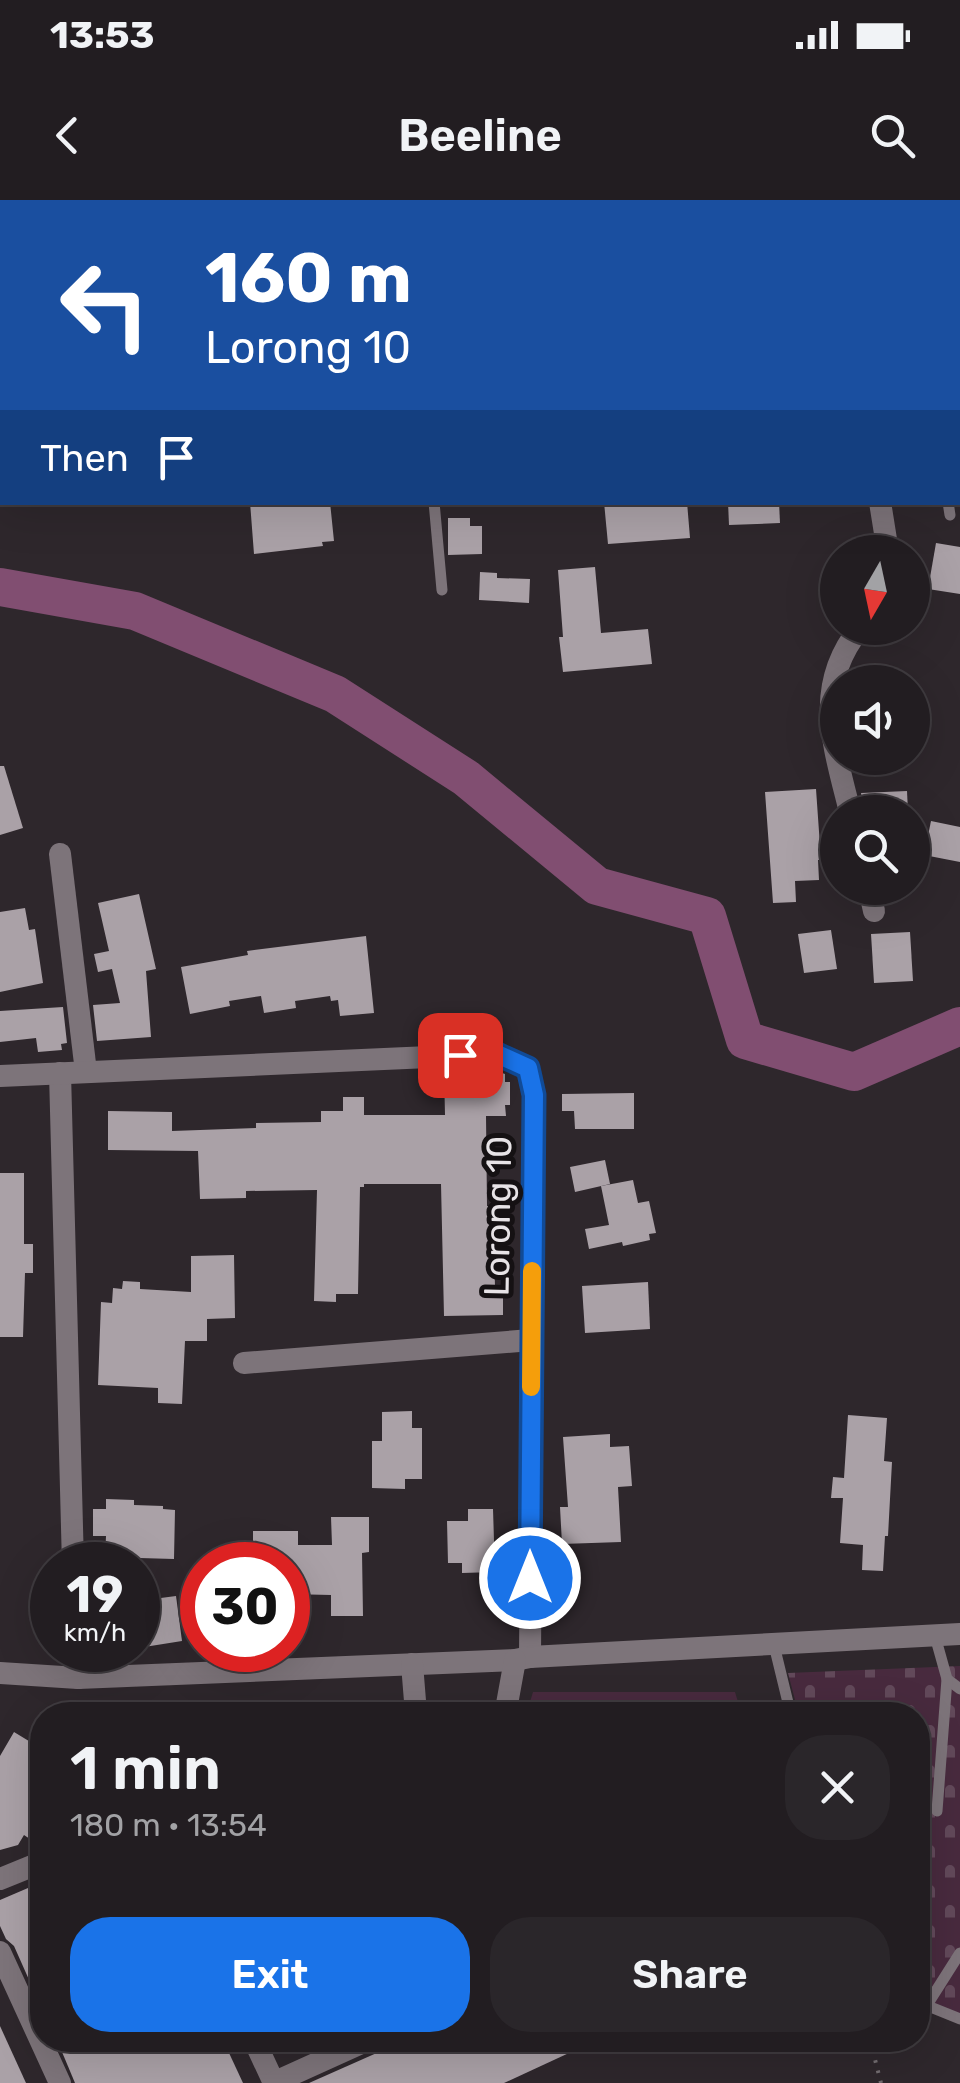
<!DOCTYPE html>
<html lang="en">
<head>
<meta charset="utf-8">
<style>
  :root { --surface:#221d21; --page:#2a262a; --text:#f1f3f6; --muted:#a2a2a5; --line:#3f3b3f; --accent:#1a73e8 }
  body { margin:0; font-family:Rubik,sans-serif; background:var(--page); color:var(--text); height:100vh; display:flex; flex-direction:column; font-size:38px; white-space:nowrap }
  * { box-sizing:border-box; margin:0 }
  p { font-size:32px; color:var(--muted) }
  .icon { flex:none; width:55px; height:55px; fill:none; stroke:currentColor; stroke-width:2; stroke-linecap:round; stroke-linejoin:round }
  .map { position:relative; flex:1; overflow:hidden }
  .drawer { position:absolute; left:30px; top:1502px; width:900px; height:350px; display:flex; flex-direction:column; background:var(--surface); border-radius:40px; box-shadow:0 10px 40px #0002,0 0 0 2px var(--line) }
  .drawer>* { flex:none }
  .hud { position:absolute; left:0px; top:0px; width:960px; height:305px; box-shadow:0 10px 40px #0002,0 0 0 2px var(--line); background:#1a4fa0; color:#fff; overflow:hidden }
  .needle { width:65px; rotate:189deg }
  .tools { position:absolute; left:820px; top:335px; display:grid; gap:20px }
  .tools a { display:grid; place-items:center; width:110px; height:110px; border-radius:50%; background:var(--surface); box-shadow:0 10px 40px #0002,0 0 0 2px var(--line); font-size:50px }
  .speed { position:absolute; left:30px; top:1342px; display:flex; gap:20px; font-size:50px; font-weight:700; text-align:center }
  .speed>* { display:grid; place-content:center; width:130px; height:130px; border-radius:50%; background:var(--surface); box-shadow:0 10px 40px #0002,0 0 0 2px var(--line); line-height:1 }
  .speed small { font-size:25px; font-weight:400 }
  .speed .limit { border:15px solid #d22; background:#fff; color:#111 }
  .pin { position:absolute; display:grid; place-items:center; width:85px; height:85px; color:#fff; margin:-42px; border-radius:20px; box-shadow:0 5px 15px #0006 }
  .me { position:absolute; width:110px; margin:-55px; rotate:0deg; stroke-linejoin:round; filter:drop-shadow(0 0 8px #0008) }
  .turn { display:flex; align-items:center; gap:35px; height:210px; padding:0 40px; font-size:45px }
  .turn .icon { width:130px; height:130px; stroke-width:2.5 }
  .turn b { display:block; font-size:70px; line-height:85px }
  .then { display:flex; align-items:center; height:95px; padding:0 40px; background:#0003; gap:20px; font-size:38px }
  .round { display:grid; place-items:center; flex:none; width:105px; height:105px; border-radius:40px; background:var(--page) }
  .head { display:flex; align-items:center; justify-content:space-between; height:170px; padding:0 40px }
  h1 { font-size:60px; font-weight:600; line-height:75px }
  .button { display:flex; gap:20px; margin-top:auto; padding:20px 40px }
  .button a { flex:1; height:115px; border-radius:40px; background:var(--accent); color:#fff; font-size:40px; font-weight:600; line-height:115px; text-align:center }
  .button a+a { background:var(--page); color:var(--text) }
  .status { display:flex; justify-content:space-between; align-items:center; height:70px; padding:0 50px; background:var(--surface); direction:ltr }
  .status svg { height:28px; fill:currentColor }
  header { display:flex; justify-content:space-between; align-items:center; height:130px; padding:0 40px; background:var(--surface); font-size:45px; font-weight:600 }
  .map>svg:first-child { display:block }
  .cemetery { fill:url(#cemetery-stones) }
  .park { fill:#482a3e }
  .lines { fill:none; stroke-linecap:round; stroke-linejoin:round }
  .river { stroke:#814e71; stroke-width:38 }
  .building { fill:#aaa1a7 }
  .path { stroke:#736d71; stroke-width:4; stroke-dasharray:2.5 8; stroke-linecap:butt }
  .lane { stroke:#7d747a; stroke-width:11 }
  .street { stroke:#7d747a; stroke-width:22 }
  .route-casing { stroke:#114b97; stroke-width:25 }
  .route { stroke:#1a73e8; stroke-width:18 }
  .slow { stroke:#f59e0b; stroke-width:18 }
  .labels { text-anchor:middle; stroke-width:10; stroke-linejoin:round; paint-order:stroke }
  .street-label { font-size:35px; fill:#e7e3e6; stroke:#151113 }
</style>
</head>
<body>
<div class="status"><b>13:53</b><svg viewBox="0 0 49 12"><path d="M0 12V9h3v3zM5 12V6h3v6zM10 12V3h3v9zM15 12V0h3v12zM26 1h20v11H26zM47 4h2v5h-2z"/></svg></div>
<header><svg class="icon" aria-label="back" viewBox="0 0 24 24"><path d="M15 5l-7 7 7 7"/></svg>Beeline<svg class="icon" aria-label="search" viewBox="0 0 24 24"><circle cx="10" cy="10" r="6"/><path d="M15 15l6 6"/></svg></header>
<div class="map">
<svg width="960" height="1883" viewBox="0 0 960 1883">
  <defs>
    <pattern id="cemetery-stones" width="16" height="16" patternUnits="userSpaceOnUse" patternTransform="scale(2.5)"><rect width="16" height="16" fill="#482a3e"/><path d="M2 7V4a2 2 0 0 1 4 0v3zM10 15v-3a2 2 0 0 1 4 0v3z" fill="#62495a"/></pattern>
  </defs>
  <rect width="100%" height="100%" fill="#2e272c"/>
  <path class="cemetery" d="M960 1466V1820L918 1795V1515H799L788 1473Z"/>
  <path class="park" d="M533 1492H735L742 1515H526Z"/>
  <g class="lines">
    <path class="river" d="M0 387 135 411 335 494 466 578 597 686 707 716 745 840 854 872 960 826"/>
  </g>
  <g class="building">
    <path d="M250 302H330L334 341 322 342 323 346 254 354Z"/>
    <path d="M604 302H687L690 338 608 344Z"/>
    <path d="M728 302H779L780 323 729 325Z"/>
    <path d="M448 318H470V326H482V354L448 355Z"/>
    <path d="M936 343 960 347V394L928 389Z"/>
    <path d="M595 367 601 433 648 429 652 464 563 472 559 437H563L558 370Z"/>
    <path d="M480 372 497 373V378L530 379 529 403 479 400Z"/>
    <path d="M0 566H4L23 628 0 635Z"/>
    <path d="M816 589 821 660H818L819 680 795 681 796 702 773 703 765 592Z"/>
    <path d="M907 591 908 612H865L861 593Z"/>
    <path d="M931 621 960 627V662L924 655Z"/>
    <path d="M139 694 156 769 146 771 151 837 97 841 93 805 120 803 112 769 98 772 94 754 109 751 98 703Z"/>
    <path d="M25 708 29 730 35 729 43 783 0 792V712Z"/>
    <path d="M831 730 837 769 804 773 798 734Z"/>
    <path d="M910 732 913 781 874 783 871 734Z"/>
    <path d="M366 736 374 813 340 816 338 800 331 801 330 796 295 801 296 808 264 813 261 796 229 801 230 806 190 814 181 767 248 755 247 751Z"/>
    <path d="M63 807 67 843 61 844 62 850 38 852 36 838 0 842V811Z"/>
    <path d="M444 871 502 873 505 874V882H510V905H505L506 916H486L487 1006H493L495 1087H503V1115L444 1116 441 984H364V987H360L358 1094H336V1102L314 1101 317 990 246 991V998L200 999 198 951 108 950V911L172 912V931L256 928V923L321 922V911H343V897H364V915H445Z"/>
    <path d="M634 893V929H575L574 911H562V894Z"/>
    <path d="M605 960 610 984 575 992 570 967Z"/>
    <path d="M0 973H24V1044H33V1073H25L23 1137H0Z"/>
    <path d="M633 980 638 1003 649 1001 656 1033 649 1034 650 1040 623 1046 622 1042 589 1049 585 1029 609 1025 601 986Z"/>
    <path d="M234 1055 235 1118 207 1119V1141H185L182 1204 158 1203V1188L98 1185 101 1102 112 1103 113 1088 122 1089 123 1081 140 1082V1089L191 1092V1056Z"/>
    <path d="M648 1082 650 1129 585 1133 582 1086Z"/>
    <path d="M412 1211V1228H422V1279H405V1289L372 1288V1241H382V1212Z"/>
    <path d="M848 1215 887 1218 884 1261 892 1262 888 1336H885L883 1371 862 1370 863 1345 840 1343 843 1298H831L833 1277 844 1278Z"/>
    <path d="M610 1234V1247L629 1246 632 1286 618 1287 621 1342 562 1344 560 1307H568L563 1237Z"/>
    <path d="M106 1299 134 1300V1305L163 1306V1309L175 1310 174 1359 105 1357 106 1336H93V1309H106Z"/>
    <path d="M468 1309H493L495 1372 462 1373V1363H448L447 1321H468Z"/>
    <path d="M331 1317H369V1352L362 1353 363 1416H331V1395L288 1394V1365H253V1331H298V1345H332Z"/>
    <path d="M176 1396 182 1441 138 1448V1401Z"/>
    <path d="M14 1532 42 1549V1625L33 1641 24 1635 18 1645 0 1650V1556Z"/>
    <path d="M42 1682V1809L14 1746 6 1739 0 1726V1700Z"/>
    <path d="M0 1826 26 1883H0Z"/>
    <path d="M57 1840H223L243 1883H75Z"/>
    <path d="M406 1840H597L504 1883H309Z"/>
  </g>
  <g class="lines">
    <path class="path" d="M870 1840 881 1883"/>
    <g class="lane">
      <path d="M434 302 442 390"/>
      <path d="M948 302 950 315"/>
      <path d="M935 1436 947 1479 960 1489"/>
      <path d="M774 1445 791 1515"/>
      <path d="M937 1611 947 1479"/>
      <path d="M918 1802 960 1819"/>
      <path d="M927 1805 960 1753"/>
    </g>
    <g class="street">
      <path d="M857 0V2"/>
      <path d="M147 2V0"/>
      <path d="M0 62 2 61"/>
      <path d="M958 135H960"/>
      <path d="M880 302 888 352"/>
      <path d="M850 612C834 546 812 487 860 428"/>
      <path d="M60 654 86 872"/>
      <path d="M869 688 874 711"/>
      <path d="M60 873 73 1365"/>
      <path d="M0 876 497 854 528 869 534 895 530 1457"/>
      <path d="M244 1163 531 1140"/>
      <path d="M76 1450 78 1478"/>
      <path d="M0 1473 78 1478 515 1460 530 1457 960 1434"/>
      <path d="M412 1515 415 1501 412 1464"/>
      <path d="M505 1515 515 1460"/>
      <path d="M0 1679 42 1662"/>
      <path d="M0 1752 60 1883"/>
      <path d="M254 1840 274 1883"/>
      <path d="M273 1883 368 1840"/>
    </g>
  </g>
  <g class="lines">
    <g class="route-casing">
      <path id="route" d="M460 855 497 854 528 868 534 895 530 1378"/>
    </g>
    <use href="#route" class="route"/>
    <path class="slow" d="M531 1187 532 1071"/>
  </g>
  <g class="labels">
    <g class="street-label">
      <text transform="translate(498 1016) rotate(-89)" y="12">Lorong 10</text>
    </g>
  </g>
</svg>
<div class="tools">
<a><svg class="needle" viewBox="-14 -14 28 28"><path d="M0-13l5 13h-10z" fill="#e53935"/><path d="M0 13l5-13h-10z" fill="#a2a2a5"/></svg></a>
<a><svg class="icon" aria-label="sound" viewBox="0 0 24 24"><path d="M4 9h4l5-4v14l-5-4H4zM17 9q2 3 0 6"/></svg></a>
<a><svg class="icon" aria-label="search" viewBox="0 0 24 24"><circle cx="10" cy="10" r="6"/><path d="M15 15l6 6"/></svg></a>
</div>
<div class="speed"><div>19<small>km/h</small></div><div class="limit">30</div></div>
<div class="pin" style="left:460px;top:855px;background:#d93025"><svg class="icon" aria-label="arrive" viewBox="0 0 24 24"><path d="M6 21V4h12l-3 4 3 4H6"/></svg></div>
<svg class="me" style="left:530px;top:1378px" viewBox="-20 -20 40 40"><circle r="17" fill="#1a73e8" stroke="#fff" stroke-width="3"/><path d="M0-11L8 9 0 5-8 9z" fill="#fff"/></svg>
<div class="hud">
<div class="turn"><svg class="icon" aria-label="left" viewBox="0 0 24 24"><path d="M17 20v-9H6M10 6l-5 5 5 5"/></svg><div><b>160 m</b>Lorong 10</div></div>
<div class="then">Then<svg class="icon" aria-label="arrive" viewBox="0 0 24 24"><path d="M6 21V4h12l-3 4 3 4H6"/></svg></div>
</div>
<section class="drawer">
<div class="head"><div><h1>1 min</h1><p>180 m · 13:54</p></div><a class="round"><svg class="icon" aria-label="close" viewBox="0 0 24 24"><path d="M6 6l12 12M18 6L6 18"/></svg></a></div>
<div class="button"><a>Exit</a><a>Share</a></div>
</section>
</div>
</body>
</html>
